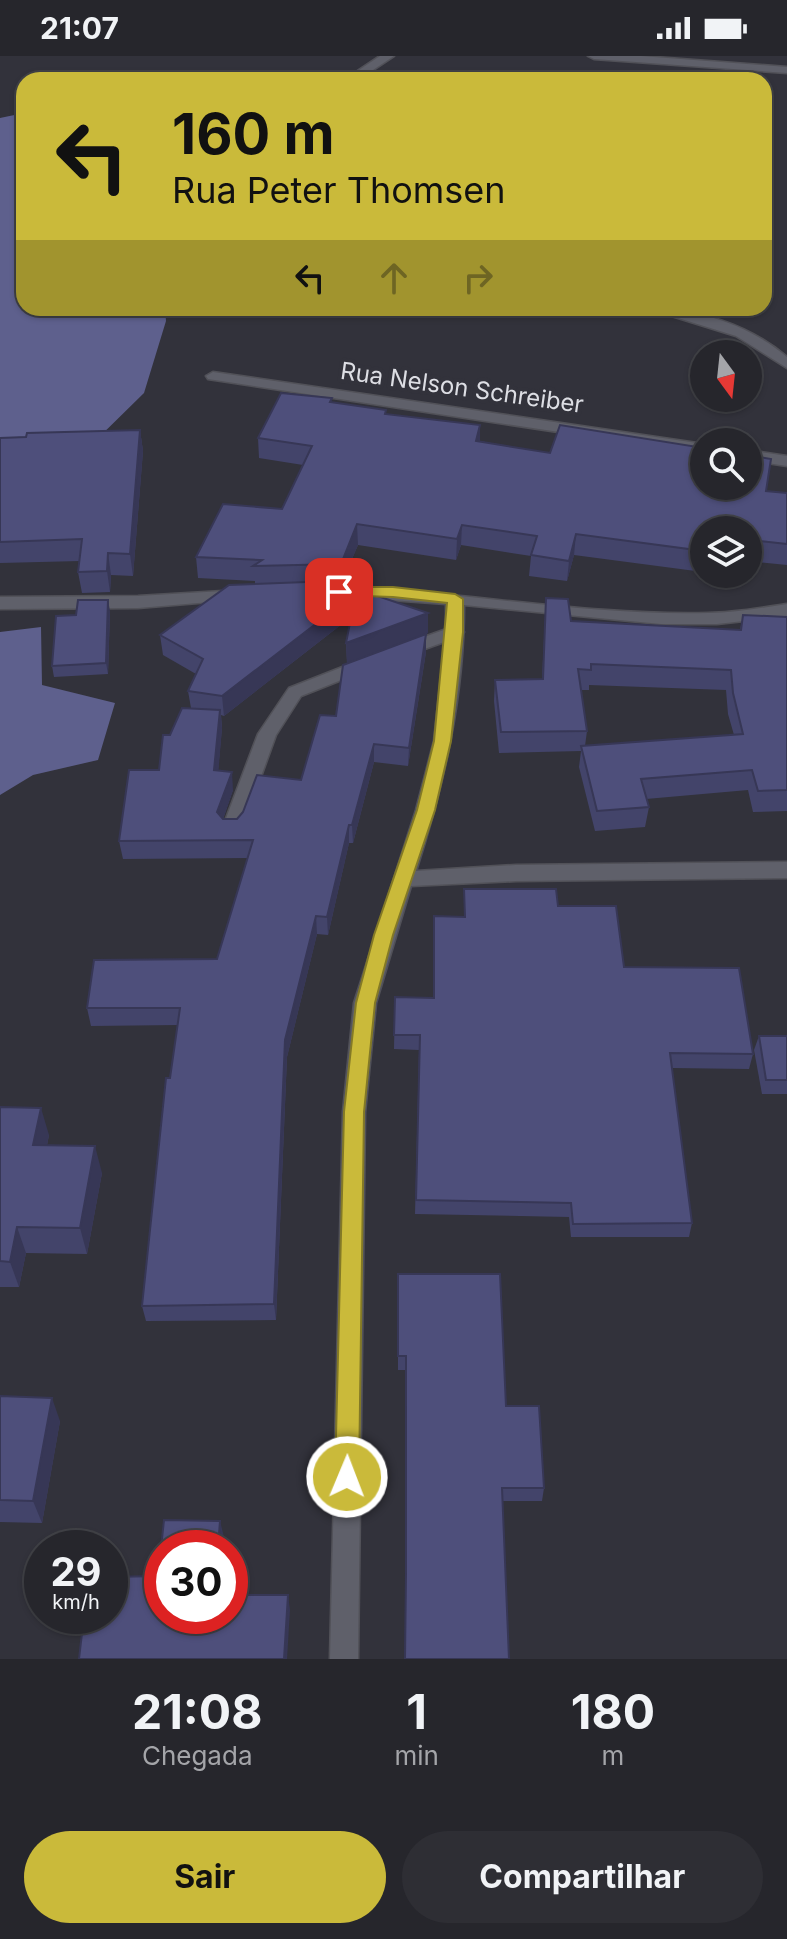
<!DOCTYPE html>
<html lang="pt">
<head>
<meta charset="utf-8">
<style>
  :root { --surface:#26262c; --page:#2e2e34; --text:#f1f3f6; --muted:#a4a5a9; --line:#424348; --accent:#caba3a }
  body { margin:0; font-family:Inter,sans-serif; background:var(--page); color:var(--text); height:100vh; display:flex; flex-direction:column; font-size:30px; white-space:nowrap }
  * { box-sizing:border-box; margin:0 }
  p { font-size:26px; color:var(--muted) }
  .icon { flex:none; width:44px; height:44px; fill:none; stroke:currentColor; stroke-width:2; stroke-linecap:round; stroke-linejoin:round }
  .map { position:relative; height:1603px; overflow:hidden }
  .sheet { display:flex; flex-direction:column; background:var(--surface); flex:1 }
  .sheet>* { flex:none }
  .top-card { position:absolute; left:16px; top:16px; width:756px; height:244px; border-radius:24px; box-shadow:0 2px 6px #0004,0 0 0 2px var(--line); background:#caba3a; color:#111; overflow:hidden }
  .needle { width:52px; rotate:165deg }
  .fabs { position:absolute; left:690px; top:284px; display:grid; gap:16px }
  .fabs a { display:grid; place-items:center; width:72px; height:72px; border-radius:50%; background:var(--surface); box-shadow:0 2px 6px #0004,0 0 0 2px var(--line); font-size:40px }
  .speed { position:absolute; left:24px; top:1474px; display:flex; gap:16px; font-size:40px; font-weight:700; text-align:center }
  .speed>* { display:grid; place-content:center; width:104px; height:104px; border-radius:50%; background:var(--surface); box-shadow:0 2px 6px #0004,0 0 0 2px var(--line); line-height:1 }
  .speed small { font-size:20px; font-weight:400 }
  .speed .limit { border:12px solid #d22; background:#fff; color:#111 }
  .pin { position:absolute; display:grid; place-items:center; width:68px; height:68px; color:#fff; margin:-34px; border-radius:16px; box-shadow:0 4px 12px #0006 }
  .me { position:absolute; width:88px; margin:-44px; rotate:1deg; stroke-linejoin:round; filter:drop-shadow(0 0 6px #0008) }
  .turn { display:flex; align-items:center; gap:28px; height:168px; padding:0 24px; font-size:36px }
  .turn .icon { width:104px; height:104px; stroke-width:2.5 }
  .turn b { display:block; font-size:56px; line-height:68px }
  .lanes { display:flex; align-items:center; height:76px; padding:0 24px; background:#0003; justify-content:center; gap:40px; direction:ltr }
  .lanes .off { opacity:.35 }
  .eta { display:flex; justify-content:space-evenly; align-items:center; height:136px; text-align:center }
  .eta b { font-size:48px; font-weight:700; line-height:56px }
  .cta { display:flex; gap:16px; margin-top:auto; padding:16px 24px }
  .cta a { flex:1; height:92px; border-radius:48px; background:var(--accent); color:#111; font-size:32px; font-weight:700; line-height:92px; text-align:center }
  .cta a+a { background:var(--page); color:var(--text) }
  .status { display:flex; justify-content:space-between; align-items:center; height:56px; padding:0 40px; background:var(--surface); direction:ltr }
  .status svg { height:22px; fill:currentColor }
  .map>svg:first-child { display:block }
  .forest { fill:#5e608d }
  .lines { fill:none; stroke-linecap:round; stroke-linejoin:round }
  .lane-casing { stroke:#515158; stroke-width:3 }
  .street-casing { stroke:#515158; stroke-width:3 }
  .lane { fill:#5f606a; fill-rule:evenodd }
  .street { fill:#5f606a; fill-rule:evenodd }
  .wall { fill:#43446a; fill-rule:evenodd }
  .shaded-wall { fill:#373756 }
  .building { fill:#4e4f7b; stroke:#373756; stroke-width:2 }
  .route { fill:#caba3a; stroke:#837926; stroke-width:2 }
  .labels { text-anchor:middle; stroke-width:8; stroke-linejoin:round; paint-order:stroke }
  .far-street-label { font-size:24px; fill:#dddee4; stroke:#32323b }
</style>
</head>
<body>
<div class="status"><b>21:07</b><svg viewBox="0 0 49 12"><path d="M0 12V9h3v3zM5 12V6h3v6zM10 12V3h3v9zM15 12V0h3v12zM26 1h20v11H26zM47 4h2v5h-2z"/></svg></div>
<div class="map">
<svg width="787" height="1603" viewBox="0 0 787 1603">
  <rect width="100%" height="100%" fill="#32323b"/>
  <g class="forest">
    <path d="M24 57V252H165L166 265 144 337 87 393 0 399V62Z"/>
    <path d="M41 571 42 629 115 647 98 704 33 719 0 739V576Z"/>
  </g>
  <g class="lines">
    <g class="lane-casing">
      <g id="lane">
        <path d="M455 570 461 572 464 576 461 580 402 601 393 595 396 591Z"/>
        <path d="M368 601 374 603 377 607 374 611 301 640 276 679 242 773 239 778H225L222 773 258 678 289 632Z"/>
      </g>
    </g>
    <g class="street-casing">
      <g id="street">
        <path d="M380 0H394L358 24H344Z"/>
        <path d="M588 0H641L787 11V17L594 3Z"/>
        <path d="M646 252C696 252 748 268 787 301V312L736 280Z"/>
        <path d="M213 316 704 388V398L208 323 206 320Z"/>
        <path d="M748 394 787 400V410L748 404Z"/>
        <path d="M340 531C463 535 585 560 708 557 734 557 761 552 787 548V560L717 568H661L464 549C464 641 444 728 416 815L516 809 787 806V822L516 825 411 830 376 947 365 1056 358 1603H330L343 1056 354 947 416 754 434 685 446 576V548L334 540 331 536Z"/>
        <path d="M240 534 246 535 249 539 246 543 138 552 0 553V541L138 540Z"/>
      </g>
    </g>
    <use href="#lane" class="lane"/>
    <use href="#street" class="street"/>
  </g>
  <g class="wall">
    <path d="M332 346 386 354V358L480 385 766 435 787 437V509L748 505 704 474V518H745L743 529 702 523 703 516 574 499 567 525 529 520 531 500 461 489 456 504 358 489 341 528 428 577 347 607 346 587 351 561 224 660 221 659 222 672 218 715 233 734 223 763H237L301 724 336 660 426 578V596L408 710 374 706 353 787H349L328 879 317 878 287 1001 276 1264 146 1265 142 1250 170 1022 178 969 91 970 87 952 217 903 248 802 123 803 119 785 159 714 170 679 191 652 188 635 196 618 163 599 160 579 255 528V525L198 522 196 501 282 453 303 409 259 402 258 382Z"/>
    <path d="M140 374 143 395 133 520 111 519 110 536 82 537 78 516 80 505 0 507V382Z"/>
    <path d="M546 542 571 565 740 574 743 559 787 561V755L753 756 748 734 646 743 649 751 645 771 595 775 579 711 581 695 499 697 494 645 495 624 542 623ZM589 629 726 634 728 658 734 679 585 690 587 675 581 634H589Z"/>
    <path d="M110 555 108 618 54 621 52 610 76 559Z"/>
    <path d="M464 833 558 850 624 911 753 998 749 1013 672 1012 692 1167 689 1181H571L569 1161 415 1158 419 994 394 993 395 941 434 942 464 861Z"/>
    <path d="M759 980H787V1038H762L754 994Z"/>
    <path d="M0 1051 49 1079 47 1089 102 1117 87 1198 26 1197 19 1231H0Z"/>
    <path d="M398 1218 506 1350 544 1432 542 1445H502L406 1529 405 1314H398Z"/>
    <path d="M0 1340 60 1365 42 1467 0 1466Z"/>
  </g>
  <g class="shaded-wall">
    <path d="M480 369V390L476 385Z"/>
    <path d="M140 374 143 395 133 520 130 498Z"/>
    <path d="M357 468 358 489 341 529V508Z"/>
    <path d="M462 469 461 489 456 504 457 483Z"/>
    <path d="M576 478 574 499 567 525 569 505Z"/>
    <path d="M108 497 111 519 110 536 107 515Z"/>
    <path d="M356 537V557L224 660 222 640Z"/>
    <path d="M108 544 110 555 108 618 106 607Z"/>
    <path d="M428 557V577L347 607 346 587Z"/>
    <path d="M426 578V596L408 710 409 692Z"/>
    <path d="M220 654 222 672 217 732 214 714Z"/>
    <path d="M374 688V706L353 787 352 769Z"/>
    <path d="M232 716 233 734 219 775 217 756Z"/>
    <path d="M349 769V787L328 879 327 861Z"/>
    <path d="M316 860 317 878 287 1001 276 1264 274 1248 285 984Z"/>
    <path d="M41 1052 49 1079 42 1115 33 1089Z"/>
    <path d="M95 1090 102 1117 87 1198 80 1172Z"/>
    <path d="M17 1171 26 1197 19 1231 10 1206Z"/>
    <path d="M52 1342 60 1365 42 1467 33 1445Z"/>
    <path d="M220 1465 224 1481 223 1492H218Z"/>
    <path d="M288 1539 290 1554 287 1603H284Z"/>
  </g>
  <g class="building">
    <path d="M281 337 332 342 330 346 386 354 385 358 480 369 476 385 550 397 560 369 704 392V430H748V399L771 403 766 435 787 437V488L750 484 748 502V474H704V495L576 478 569 505 531 499 537 480 462 469 457 483 357 468 341 508 253 510 262 504 196 501 223 448 282 453 312 390 258 382Z"/>
    <path d="M140 374 130 498 108 497 107 515 78 516 82 483 0 486V382L26 381 27 377Z"/>
    <path d="M333 525 428 557 346 587 356 537 222 640 188 635 203 603 160 579 229 529Z"/>
    <path d="M546 542 568 543 571 565 741 574 743 559 787 561V734L758 735 752 714 641 723 649 751 597 755 581 690 743 678 733 637 731 614 591 608V614L578 613 587 675 501 676 495 624 543 623Z"/>
    <path d="M78 544H108L106 607 52 610 56 560 76 559Z"/>
    <path d="M426 578 409 692 374 688 352 769H349L327 861 316 860 285 984 274 1248 142 1250 166 1022H170L180 952H87L94 904 217 903 253 784 119 785 129 714H159L163 679H170L182 652 220 654 214 714 232 716 217 756 223 763H237L243 756 257 719 301 724 320 659 336 660 343 609Z"/>
    <path d="M464 833H556L558 850H616L624 911 739 912 753 998 670 997 692 1167 573 1168 571 1147 416 1144 420 979H394L395 941 434 942V860L465 861Z"/>
    <path d="M759 980H787V1024H766Z"/>
    <path d="M0 1051 41 1052 33 1089 95 1090 80 1172 17 1171 10 1206 0 1205Z"/>
    <path d="M398 1218H500L506 1350H539L544 1432H502L509 1603H405L406 1517V1300H398Z"/>
    <path d="M0 1340 52 1342 33 1445 0 1444Z"/>
    <path d="M164 1464 220 1465 218 1492H162V1560H230V1539H288L284 1603H79L84 1560H110V1521L158 1520Z"/>
  </g>
  <path class="route" d="M339 531H393L455 538 463 543V576L451 685 435 754 393 879 375 947 364 1056 359 1421 356 1429 347 1433 338 1429 335 1421 344 1056 356 947 374 879 417 754 434 685 447 547 393 541 333 539 331 536Z"/>
  <g class="labels">
    <g class="far-street-label">
      <text transform="translate(462 332) rotate(8)" y="8">Rua Nelson Schreiber</text>
    </g>
  </g>
</svg>
<div class="fabs">
<a><svg class="needle" viewBox="-14 -14 28 28"><path d="M0-13l5 13h-10z" fill="#e53935"/><path d="M0 13l5-13h-10z" fill="#a4a5a9"/></svg></a>
<a><svg class="icon" aria-label="search" viewBox="0 0 24 24"><circle cx="10" cy="10" r="6"/><path d="M15 15l6 6"/></svg></a>
<a><svg class="icon" aria-label="layers" viewBox="0 0 24 24"><path d="M12 4l9 5-9 5-9-5zM3 14l9 5 9-5"/></svg></a>
</div>
<div class="speed"><div>29<small>km/h</small></div><div class="limit">30</div></div>
<div class="pin" style="left:339px;top:536px;background:#d93025"><svg class="icon" aria-label="arrive" viewBox="0 0 24 24"><path d="M6 21V4h12l-3 4 3 4H6"/></svg></div>
<svg class="me" style="left:347px;top:1421px" viewBox="-20 -20 40 40"><circle r="17" fill="#caba3a" stroke="#fff" stroke-width="3"/><path d="M0-11L8 9 0 5-8 9z" fill="#fff"/></svg>
<div class="top-card">
<div class="turn"><svg class="icon" aria-label="left" viewBox="0 0 24 24"><path d="M17 20v-9H6M10 6l-5 5 5 5"/></svg><div><b>160 m</b>Rua Peter Thomsen</div></div>
<div class="lanes"><svg class="icon" aria-label="left" viewBox="0 0 24 24"><path d="M17 20v-9H6M10 6l-5 5 5 5"/></svg><svg class="icon off" aria-label="ahead" viewBox="0 0 24 24"><path d="M12 20V5M6 11l6-6 6 6"/></svg><svg class="icon off" aria-label="right" viewBox="0 0 24 24"><path d="M7 20v-9h11M14 6l5 5-5 5"/></svg></div>
</div>
</div>
<section class="sheet">
<div class="eta">
<div><b>21:08</b><p>Chegada</p></div>
<div><b>1</b><p>min</p></div>
<div><b>180</b><p>m</p></div>
</div>
<div class="cta"><a>Sair</a><a>Compartilhar</a></div>
</section>
</body>
</html>
